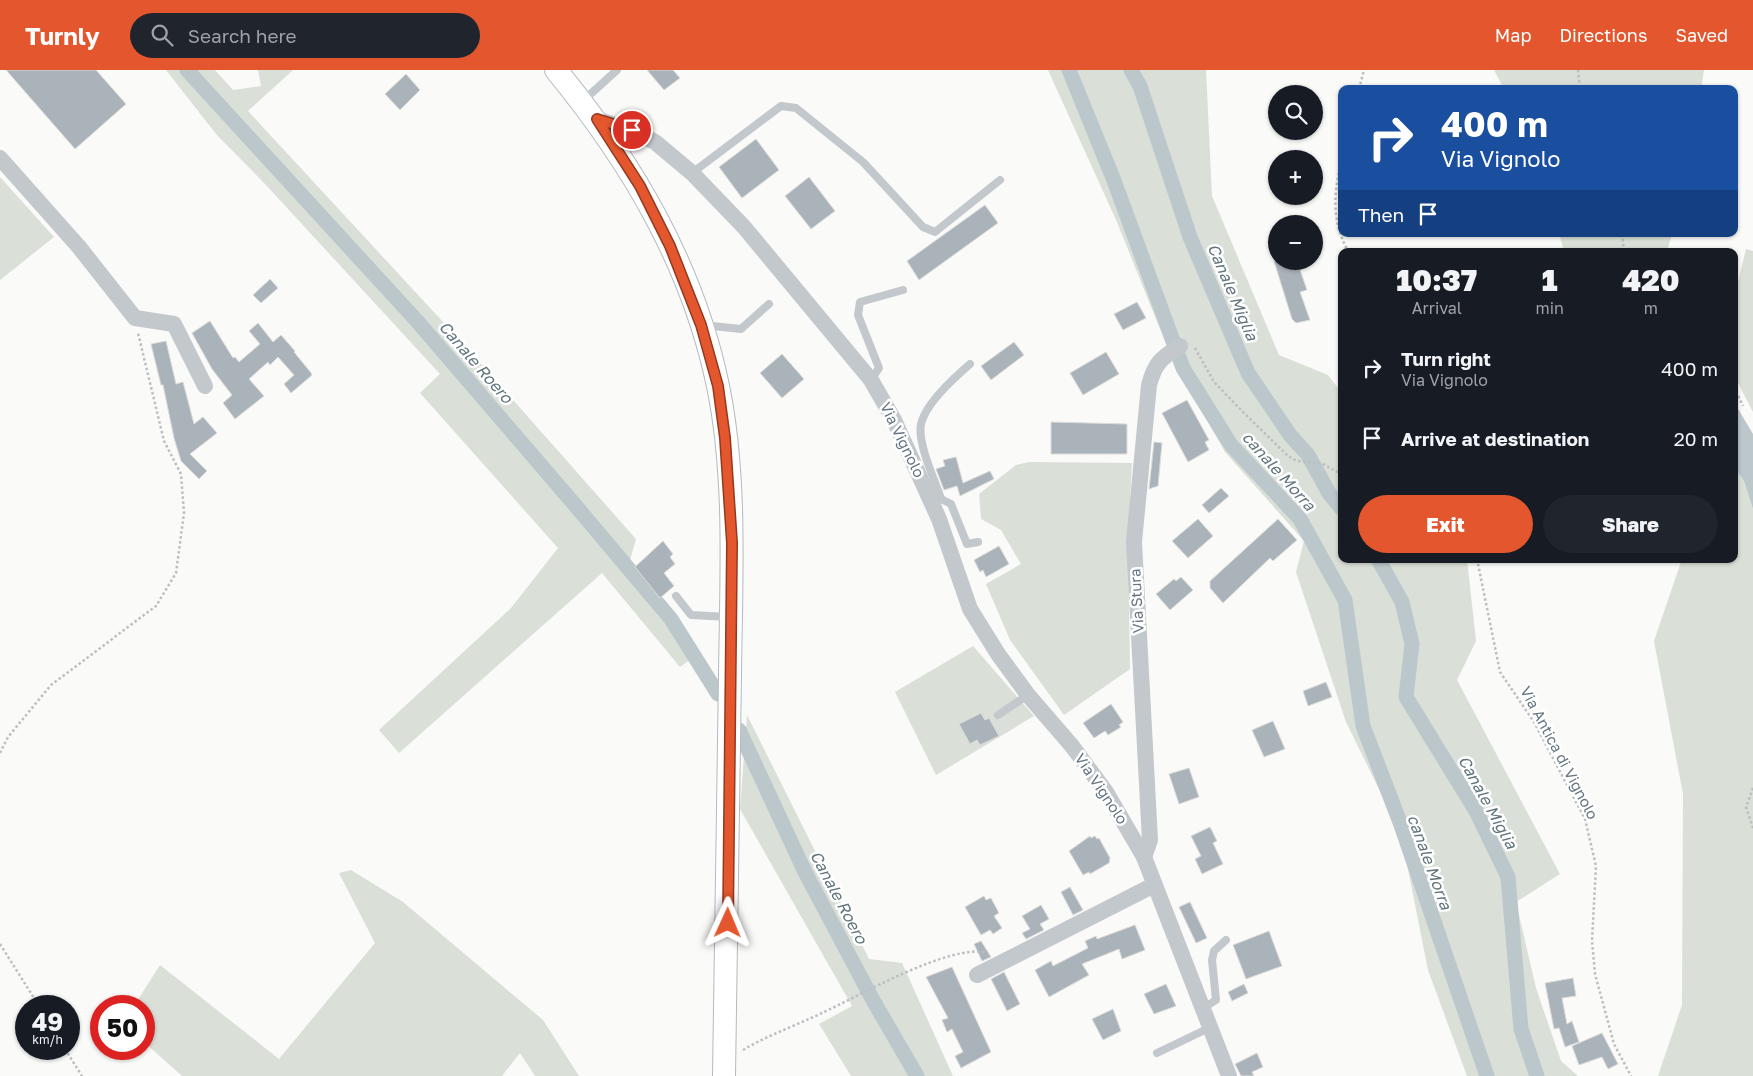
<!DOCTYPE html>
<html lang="en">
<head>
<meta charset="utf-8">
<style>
  :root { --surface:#171b24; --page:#20242c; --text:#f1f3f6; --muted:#9ea1a6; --accent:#e4572e }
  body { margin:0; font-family:"Golos Text",sans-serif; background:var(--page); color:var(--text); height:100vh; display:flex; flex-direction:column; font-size:19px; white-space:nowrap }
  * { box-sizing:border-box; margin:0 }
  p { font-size:16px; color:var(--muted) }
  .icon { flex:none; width:28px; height:28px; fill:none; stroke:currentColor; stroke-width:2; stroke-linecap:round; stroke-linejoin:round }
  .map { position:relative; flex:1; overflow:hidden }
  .sheet { position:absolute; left:1338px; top:178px; width:400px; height:315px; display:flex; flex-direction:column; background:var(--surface); border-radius:10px; box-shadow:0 1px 4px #0004 }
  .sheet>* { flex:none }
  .top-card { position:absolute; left:1338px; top:15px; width:400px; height:152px; border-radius:10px; box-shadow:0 1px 4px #0004; background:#1a4fa0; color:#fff; overflow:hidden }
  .buttons { position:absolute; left:1268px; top:15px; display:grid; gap:10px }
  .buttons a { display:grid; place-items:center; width:55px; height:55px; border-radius:50%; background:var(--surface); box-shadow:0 1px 4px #0004; font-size:25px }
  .speed { position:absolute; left:15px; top:925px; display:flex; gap:10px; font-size:25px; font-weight:700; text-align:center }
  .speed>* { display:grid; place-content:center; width:65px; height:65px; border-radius:50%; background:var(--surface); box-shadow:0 1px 4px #0004; line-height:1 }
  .speed small { font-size:12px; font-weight:400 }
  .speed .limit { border:8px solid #d22; background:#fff; color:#111 }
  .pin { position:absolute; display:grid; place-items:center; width:42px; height:42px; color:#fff; margin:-21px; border:2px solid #fff; border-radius:50%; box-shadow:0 1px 5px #0007 }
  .me { position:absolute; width:55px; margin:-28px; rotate:1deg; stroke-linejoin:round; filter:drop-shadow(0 0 4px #0008) }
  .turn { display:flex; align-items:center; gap:18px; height:105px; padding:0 20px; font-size:22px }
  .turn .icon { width:65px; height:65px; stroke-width:2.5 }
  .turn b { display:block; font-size:35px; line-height:42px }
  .then { display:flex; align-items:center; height:48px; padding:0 20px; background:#0003; gap:10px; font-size:19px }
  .eta { display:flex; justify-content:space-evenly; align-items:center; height:85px; text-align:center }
  .eta b { font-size:30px; font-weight:800; line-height:35px }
  .button { display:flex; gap:10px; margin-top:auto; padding:10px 20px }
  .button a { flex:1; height:58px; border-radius:30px; background:var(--accent); color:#fff; font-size:20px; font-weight:800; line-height:58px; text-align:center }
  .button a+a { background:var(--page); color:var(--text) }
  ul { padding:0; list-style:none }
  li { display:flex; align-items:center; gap:15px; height:70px; padding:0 20px }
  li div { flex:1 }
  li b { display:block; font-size:19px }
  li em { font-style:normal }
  header { display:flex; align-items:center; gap:30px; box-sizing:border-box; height:70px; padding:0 25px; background:var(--accent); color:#fff }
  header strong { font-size:24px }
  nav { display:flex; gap:28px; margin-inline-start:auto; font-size:18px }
  .search { width:350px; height:45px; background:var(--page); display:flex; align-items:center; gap:12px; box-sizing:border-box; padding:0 18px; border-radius:28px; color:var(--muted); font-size:19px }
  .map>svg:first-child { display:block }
  .green { fill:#dadfd7 }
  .water { fill:#bbc7cb }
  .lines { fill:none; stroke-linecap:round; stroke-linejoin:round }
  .canal { stroke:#bbc7cb; stroke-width:15 }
  .building { fill:#aab3b9; stroke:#dcdcda }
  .secondary-casing { stroke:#b3babf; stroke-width:24 }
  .path { stroke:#bbbfc2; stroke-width:2.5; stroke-dasharray:2.5 2.5; stroke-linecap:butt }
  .service { stroke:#c3c8cc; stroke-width:8 }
  .minor { stroke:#c3c8cc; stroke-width:16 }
  .secondary { stroke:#fff; stroke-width:22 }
  .route-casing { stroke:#94391e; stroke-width:12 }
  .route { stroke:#e4572e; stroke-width:9 }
  .labels { text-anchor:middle; stroke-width:5; stroke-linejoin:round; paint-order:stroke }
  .street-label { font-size:15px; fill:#657683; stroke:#fff }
  .water-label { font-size:16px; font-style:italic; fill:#60757c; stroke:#fff }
</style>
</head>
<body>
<header>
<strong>Turnly</strong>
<div class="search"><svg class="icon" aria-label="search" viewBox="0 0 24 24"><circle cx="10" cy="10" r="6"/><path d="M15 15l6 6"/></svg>Search here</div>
<nav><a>Map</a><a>Directions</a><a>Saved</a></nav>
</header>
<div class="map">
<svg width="1753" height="1006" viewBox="0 0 1753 1006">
  <rect width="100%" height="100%" fill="#fafaf8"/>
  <g class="green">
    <path d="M166 0H215L233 20 261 16 258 0H293L248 41 468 279 636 469 629 494 663 536 674 545 699 583 680 597 602 503 399 683 379 660 511 538 558 478 420 323 440 304 266 115 216 64Z"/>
    <path d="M1048 0H1206L1212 126 1279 285 1328 305 1341 322V489H1467L1476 571 1457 610 1560 804 1516 832 1536 918 1561 991 1578 1006H1467L1428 900 1401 764 1346 652 1296 502 1304 471 1225 382 1172 289 1117 152Z"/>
    <path d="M1494 0H1704L1701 19H1504Z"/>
    <path d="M0 107 54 167 0 210Z"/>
    <path d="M1559 164H1672L1667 181H1564Z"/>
    <path d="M1746 179 1753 181V342L1737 311 1734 296V228Z"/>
    <path d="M1029 392 1132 393 1128 474 1130 599 1064 645 1010 570 986 514 1021 494 1001 460 981 449 979 424 1016 395Z"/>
    <path d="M1734 397 1744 411 1753 439V1006H1658L1682 935 1683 724 1654 571 1682 489H1734Z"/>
    <path d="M973 576 1034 646 936 705 895 622Z"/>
    <path d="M747 645 869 889 902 893 953 1006H851L819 954 852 936 740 739Z"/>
    <path d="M351 800 403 832 543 950 579 1006H535L520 983 502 1006H182L144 972V936H134L160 895 279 989 375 873 339 803Z"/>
  </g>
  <path class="water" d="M1734 332 1753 364V439L1744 411 1734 397Z"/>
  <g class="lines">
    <g class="canal">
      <path d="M187 0 417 251 575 435 671 549 718 624"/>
      <path d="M1069 0 1113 108 1183 298 1231 375 1300 449 1345 530 1363 656 1401 755 1487 1006"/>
      <path d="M1131 0 1140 16 1190 167 1248 303 1290 365 1308 385 1329 423 1341 438"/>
      <path d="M1378 489 1402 532 1412 574 1406 627 1476 741 1508 807 1521 959 1537 1006"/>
      <path d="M739 660 805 802 874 932 917 1006"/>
    </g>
  </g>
  <g class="building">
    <path d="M6 0H96L126 34 75 79Z"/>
    <path d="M647 0H673L680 8 664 20Z"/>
    <path d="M406 4 420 20 400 40 385 24Z"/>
    <path d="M756 69 779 100 742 128 719 97Z"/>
    <path d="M809 107 835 141 811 159 785 126Z"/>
    <path d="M985 135 998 153 919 210 907 191Z"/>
    <path d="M1274 191H1297L1307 220 1300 222 1310 250 1296 253 1292 249Z"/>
    <path d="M270 209 278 218 261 233 253 225Z"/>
    <path d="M1137 232 1146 248 1123 260 1114 244Z"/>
    <path d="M210 251 233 288 235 287 239 292 260 274 249 261 258 253 273 272 281 265 295 281 294 282 312 304 311 306 291 323 284 314 294 305 278 287 270 295 268 292 249 309 264 326 235 349 223 333 232 325 212 299 192 263Z"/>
    <path d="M166 271 176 314 183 312 194 354 203 347 217 363 190 384 207 401 199 409 181 391 174 368 163 315H161L151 274Z"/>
    <path d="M1014 272 1024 285 991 310 981 296Z"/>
    <path d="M1106 282 1119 304 1083 325 1070 303Z"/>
    <path d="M782 284 804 309 782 328 760 303Z"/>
    <path d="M1187 330 1209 370 1205 372 1209 380 1188 392 1162 343Z"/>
    <path d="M1051 352 1127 354V384H1051Z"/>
    <path d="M1154 372 1162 373 1158 416 1149 419Z"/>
    <path d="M956 387 963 413 990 401 994 409 960 426 957 416 944 420 936 399 945 396 943 390Z"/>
    <path d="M1221 418 1229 426 1209 443 1202 435Z"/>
    <path d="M1198 449 1213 466 1188 488 1172 471Z"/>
    <path d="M1278 449 1297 470 1273 491 1270 488 1223 533 1210 518V511Z"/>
    <path d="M663 471 673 484 670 487 675 494 664 503 674 516 660 528 635 497Z"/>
    <path d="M999 476 1009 494 986 507 983 500 980 502 974 490Z"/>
    <path d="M1181 507 1193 520 1170 540 1156 524 1174 509 1176 511Z"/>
    <path d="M1326 612 1332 627 1308 636 1303 621Z"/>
    <path d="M1111 634 1123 652 1119 655 1121 657 1108 665 1105 661 1094 668 1083 653Z"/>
    <path d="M981 643 985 650 989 648 999 666 980 675 977 670 970 674 959 654Z"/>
    <path d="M1273 651 1285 679 1264 687 1252 660Z"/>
    <path d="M1189 698 1199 727 1179 734 1169 704Z"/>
    <path d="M1210 757 1217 771 1213 773 1223 794 1202 804 1195 789 1201 786 1191 766Z"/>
    <path d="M1090 766 1091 768 1095 766 1097 769 1099 768 1110 788 1109 793 1090 804 1089 802 1083 805 1069 781Z"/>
    <path d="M1070 817 1083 840 1073 845 1061 822Z"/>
    <path d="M984 826 986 830 991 828 999 843 994 846 1002 858 993 864 990 860 981 865 965 837Z"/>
    <path d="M1190 832 1207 868 1196 873 1179 837Z"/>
    <path d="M1041 835 1049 849 1040 854 1044 860 1026 869 1022 863 1030 859 1022 846Z"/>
    <path d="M1135 855 1145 880 1122 889 1119 879 1082 894 1089 905 1049 927 1035 900 1051 891 1053 896 1088 878 1085 871 1096 866 1097 869Z"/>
    <path d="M1269 861 1282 896 1246 909 1233 875Z"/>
    <path d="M981 871 991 887 982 891 974 874Z"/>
    <path d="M952 897 991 982 961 998 955 986 963 982 952 959 947 962 942 950 948 948 926 907Z"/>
    <path d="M1004 902 1020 934 1007 941 991 909Z"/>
    <path d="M1573 908 1576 926 1562 928 1567 954 1572 951 1579 972 1565 977 1559 958 1554 959 1545 913Z"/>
    <path d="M1166 914 1176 936 1154 944 1144 924Z"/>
    <path d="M1244 914 1248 923 1232 931 1228 922Z"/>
    <path d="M1113 939 1121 961 1103 970 1092 949Z"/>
    <path d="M1602 963 1618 994 1608 999 1602 987 1579 995 1572 976Z"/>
    <path d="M1257 983 1263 997 1252 1002 1254 1006H1241L1235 994Z"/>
  </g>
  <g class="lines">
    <g class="secondary-casing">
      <path id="secondary" d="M556 0C633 94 693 196 718 316 737 408 731 511 730 605 728 739 726 872 724 1006"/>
    </g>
    <g class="path">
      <path d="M1578 0 1580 19"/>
      <path d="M1359 19 1364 0"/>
      <path d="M1341 93C1333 126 1332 151 1348 181"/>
      <path d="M1622 164 1624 181"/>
      <path d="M1195 278 1214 312 1244 343 1288 386 1297 391 1321 393 1341 404"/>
      <path d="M1734 317 1743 336"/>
      <path d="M1477 489 1500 602 1534 652 1585 749 1596 796 1592 871 1595 904 1614 974 1631 1006"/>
      <path d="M0 683 8 667 51 615 156 536 176 503 184 443 181 404 164 371 138 263"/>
      <path d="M1753 718 1746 737 1753 758"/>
      <path d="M0 874 39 936"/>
      <path d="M65 979 82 1006"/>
      <path d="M743 980C768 965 795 956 822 943 857 927 952 872 988 883"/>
    </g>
    <g class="service">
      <path d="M584 30 617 0"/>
      <path d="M692 103 781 36 796 38 863 92 923 157 935 162 1000 110"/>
      <path d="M703 255 741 259 769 234"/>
      <path d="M871 310 879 298 858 245 860 232 903 220"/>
      <path d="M941 429C935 410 917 373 921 354 926 333 954 308 970 294"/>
      <path d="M938 430 941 429 951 434 967 474 978 472"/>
      <path d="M676 526 691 545 729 547"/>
      <path d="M998 645 1028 625"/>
      <path d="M1202 939 1216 930 1212 890 1214 881 1226 870"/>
      <path d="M1157 983 1209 958"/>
    </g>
    <g class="minor">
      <path d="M597 49 631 60 655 72 692 103 744 157 871 310 894 350 939 449 970 539 998 584 1028 625 1072 676 1106 722 1144 787 1229 1006"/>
      <path d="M0 88 79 177 135 248 174 254 205 316"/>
      <path d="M1144 787 1150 770 1134 472 1149 315C1155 293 1161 288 1180 276"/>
      <path d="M977 905 1154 815"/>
    </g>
    <use href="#secondary" class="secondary"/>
  </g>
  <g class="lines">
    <g class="route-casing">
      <path id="route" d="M632 60 597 49 640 116 670 176 701 255 718 316 725 368 732 473 728 853"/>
    </g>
    <use href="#route" class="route"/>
  </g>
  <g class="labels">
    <g class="street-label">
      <text transform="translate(902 370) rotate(64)" y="5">Via Vignolo</text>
      <text transform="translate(1137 531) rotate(-93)" y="5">Via Stura</text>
      <text transform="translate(1559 683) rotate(62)" y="5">Via Antica di Vignolo</text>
      <text transform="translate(1101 719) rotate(56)" y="5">Via Vignolo</text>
    </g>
    <g class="water-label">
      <text transform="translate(1233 222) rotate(67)" y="6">Canale Miglia</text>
      <text transform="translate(476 292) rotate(49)" y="6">Canale Roero</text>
      <text transform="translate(1279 401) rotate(48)" y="6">canale Morra</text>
      <text transform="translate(1488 732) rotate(61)" y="6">Canale Miglia</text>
      <text transform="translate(1430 792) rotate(70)" y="6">canale Morra</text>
      <text transform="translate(839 827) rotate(62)" y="6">Canale Roero</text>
    </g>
  </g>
</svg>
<div class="buttons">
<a><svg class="icon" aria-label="search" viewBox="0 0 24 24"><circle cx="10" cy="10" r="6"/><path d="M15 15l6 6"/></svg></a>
<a>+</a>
<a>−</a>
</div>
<div class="speed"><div>49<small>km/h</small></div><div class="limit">50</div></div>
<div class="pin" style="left:632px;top:60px;background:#d93025"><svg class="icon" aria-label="arrive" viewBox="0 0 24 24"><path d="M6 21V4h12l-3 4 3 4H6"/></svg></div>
<svg class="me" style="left:728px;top:853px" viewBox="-20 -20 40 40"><path d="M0-17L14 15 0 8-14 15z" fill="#e4572e" stroke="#fff" stroke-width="4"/></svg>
<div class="top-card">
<div class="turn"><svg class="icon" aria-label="right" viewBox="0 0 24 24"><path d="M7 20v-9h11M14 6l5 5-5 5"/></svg><div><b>400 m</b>Via Vignolo</div></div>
<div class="then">Then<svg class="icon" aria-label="arrive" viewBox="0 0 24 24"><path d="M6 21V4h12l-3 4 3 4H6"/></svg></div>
</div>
<section class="sheet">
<div class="eta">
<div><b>10:37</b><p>Arrival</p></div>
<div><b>1</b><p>min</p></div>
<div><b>420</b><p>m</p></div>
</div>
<ul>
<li><svg class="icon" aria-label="right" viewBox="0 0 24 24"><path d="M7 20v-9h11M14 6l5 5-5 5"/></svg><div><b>Turn right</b><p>Via Vignolo</p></div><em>400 m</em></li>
<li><svg class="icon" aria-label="arrive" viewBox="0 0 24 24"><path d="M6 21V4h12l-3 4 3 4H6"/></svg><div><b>Arrive at destination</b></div><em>20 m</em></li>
</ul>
<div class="button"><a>Exit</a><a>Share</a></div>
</section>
</div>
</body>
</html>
